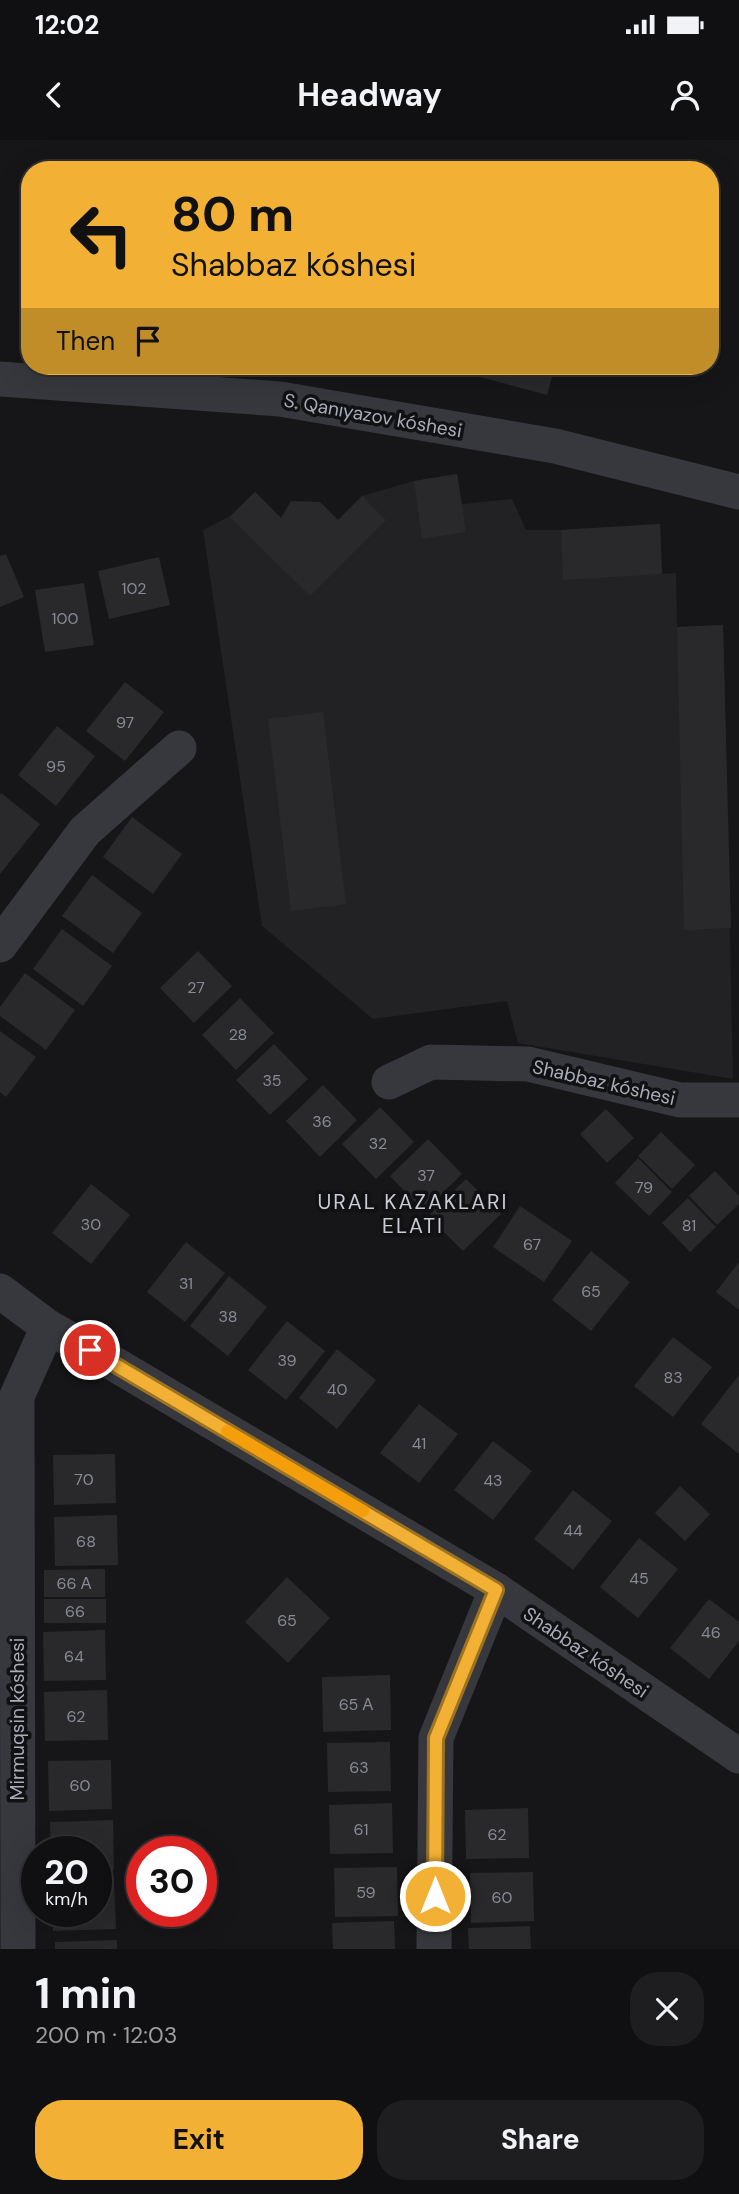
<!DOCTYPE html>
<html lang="en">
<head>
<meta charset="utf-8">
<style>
  :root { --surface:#101012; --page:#1e1e20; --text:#f1f3f6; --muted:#9c9d9f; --line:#303032; --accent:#f2b134 }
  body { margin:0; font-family:"DM Sans",sans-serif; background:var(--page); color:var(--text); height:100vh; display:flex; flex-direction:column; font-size:26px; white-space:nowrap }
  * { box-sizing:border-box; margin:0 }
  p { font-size:23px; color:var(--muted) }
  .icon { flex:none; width:38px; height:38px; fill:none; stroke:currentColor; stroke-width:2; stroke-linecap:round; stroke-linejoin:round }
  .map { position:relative; height:1809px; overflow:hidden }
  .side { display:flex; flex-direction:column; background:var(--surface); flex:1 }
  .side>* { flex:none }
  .hud { position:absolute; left:21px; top:21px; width:698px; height:214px; border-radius:28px; box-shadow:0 7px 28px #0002,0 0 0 2px var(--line); background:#f2b134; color:#111; overflow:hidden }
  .speed { position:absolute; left:21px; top:1696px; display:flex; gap:14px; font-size:35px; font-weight:700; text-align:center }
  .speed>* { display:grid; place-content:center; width:91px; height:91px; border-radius:50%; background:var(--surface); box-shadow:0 7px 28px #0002,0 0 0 2px var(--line); line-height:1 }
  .speed small { font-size:18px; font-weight:400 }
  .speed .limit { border:10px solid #d22; background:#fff; color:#111 }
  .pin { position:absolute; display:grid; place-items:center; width:60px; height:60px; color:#fff; margin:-30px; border:4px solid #fff; border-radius:50%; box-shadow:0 2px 7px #0007 }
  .me { position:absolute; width:77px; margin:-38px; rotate:0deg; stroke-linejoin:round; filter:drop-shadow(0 0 5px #0008) }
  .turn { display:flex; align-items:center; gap:24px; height:147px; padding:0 35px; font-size:32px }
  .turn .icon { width:91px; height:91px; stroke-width:2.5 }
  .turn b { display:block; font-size:49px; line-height:60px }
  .then { display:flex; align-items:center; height:66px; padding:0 35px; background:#0003; gap:14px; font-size:26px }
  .round { display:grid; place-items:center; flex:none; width:74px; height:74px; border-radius:28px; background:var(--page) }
  .head { display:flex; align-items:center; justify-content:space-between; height:119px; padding:0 35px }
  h1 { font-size:42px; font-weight:700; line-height:52px }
  .action { display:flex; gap:14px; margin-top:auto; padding:14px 35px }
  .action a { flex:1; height:80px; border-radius:28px; background:var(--accent); color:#111; font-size:28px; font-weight:700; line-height:80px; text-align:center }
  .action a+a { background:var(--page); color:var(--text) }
  .status { display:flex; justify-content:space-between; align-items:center; height:49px; padding:0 35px; background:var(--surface); direction:ltr }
  .status svg { height:19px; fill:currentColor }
  header { display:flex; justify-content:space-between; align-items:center; height:91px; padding:0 35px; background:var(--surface); font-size:32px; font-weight:700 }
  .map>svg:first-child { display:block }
  .built { fill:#222225 }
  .building { fill:#29292c }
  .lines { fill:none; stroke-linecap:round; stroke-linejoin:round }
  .minor { stroke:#37383d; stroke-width:35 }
  .route-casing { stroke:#9d7322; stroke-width:18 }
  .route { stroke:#f2b134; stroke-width:12 }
  .slow { stroke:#f59e0b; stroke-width:12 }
  .labels { text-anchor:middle; stroke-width:7; stroke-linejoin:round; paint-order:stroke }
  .number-label { font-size:16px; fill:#888b94 }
  .street-label { font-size:19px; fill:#a8adb8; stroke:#111113 }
  .neighbourhood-label { font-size:21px; letter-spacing:2px; fill:#c9ccd4; stroke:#111113 }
</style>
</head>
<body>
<div class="status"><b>12:02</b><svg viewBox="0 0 49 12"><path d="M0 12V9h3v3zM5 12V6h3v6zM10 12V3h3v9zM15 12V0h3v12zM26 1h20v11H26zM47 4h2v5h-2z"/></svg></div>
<header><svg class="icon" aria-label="back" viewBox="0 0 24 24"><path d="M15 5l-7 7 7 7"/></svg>Headway<svg class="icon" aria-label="person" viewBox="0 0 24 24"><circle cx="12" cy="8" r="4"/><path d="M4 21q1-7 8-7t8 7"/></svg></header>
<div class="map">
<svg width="739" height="1809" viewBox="0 0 739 1809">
  <rect width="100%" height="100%" fill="#161618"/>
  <path class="built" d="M457 334 462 364 512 359 526 390H561L660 384 662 434 676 433 677 487 723 485 733 939 518 903 507 861 373 879 262 786 203 390 230 376 255 352 281 378 291 361 320 362 338 380 362 356 414 341Z"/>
  <g class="building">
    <path d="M398 23 427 28 426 30H397Z"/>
    <path d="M440 226H555L547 255Z"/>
    <path d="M457 334 466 392 422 399 414 341Z"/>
    <path d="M255 352 281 378 291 361 320 362 338 380 362 356 386 380 310 456 230 377Z"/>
    <path d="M660 384 662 434 563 440 561 390Z"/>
    <path d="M6 414 24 457 0 467V416Z"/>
    <path d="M159 417 170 465 109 479 98 431Z"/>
    <path d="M84 443 94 505 45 512 35 450Z"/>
    <path d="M723 485 731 788 684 790 677 487Z"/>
    <path d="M125 542 164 572 125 621 86 591Z"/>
    <path d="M323 572 346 764 291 771 268 579Z"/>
    <path d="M57 586 95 616 56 666 18 635Z"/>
    <path d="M1 653 40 684 0 734V655Z"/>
    <path d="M132 677 182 714 153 754 103 717Z"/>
    <path d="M92 735 142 773 113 813 62 776Z"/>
    <path d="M62 789 112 826 83 866 33 829Z"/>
    <path d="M198 811 232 846 194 883 160 848Z"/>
    <path d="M25 833 75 870 46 910 0 876V867Z"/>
    <path d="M240 858 274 893 236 930 202 895Z"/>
    <path d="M0 891 36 917 6 957 0 952Z"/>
    <path d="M274 904 308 939 270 975 236 940Z"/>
    <path d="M323 945 357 980 320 1017 286 981Z"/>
    <path d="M380 967 414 1002 376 1039 342 1004Z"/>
    <path d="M606 969 634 998 607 1023 580 994Z"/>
    <path d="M661 992 695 1025 672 1049 638 1016Z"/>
    <path d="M428 999 462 1034 424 1071 390 1036Z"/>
    <path d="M638 1018 672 1052 649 1076 615 1043Z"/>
    <path d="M715 1031 739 1056V1064L717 1085 689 1056Z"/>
    <path d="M466 1039 501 1074 463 1111 428 1076Z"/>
    <path d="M91 1044 130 1075 91 1124 52 1093Z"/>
    <path d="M688 1058 716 1087 690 1112 662 1083Z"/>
    <path d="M520 1066 572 1101 544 1142 493 1107Z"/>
    <path d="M186 1102 225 1133 185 1182 147 1152Z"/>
    <path d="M591 1111 630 1142 591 1191 552 1160Z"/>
    <path d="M739 1122V1170L716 1152Z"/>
    <path d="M229 1136 267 1167 228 1216 190 1186Z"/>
    <path d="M287 1181 325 1211 286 1260 248 1230Z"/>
    <path d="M673 1197 712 1227 673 1277 634 1246Z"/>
    <path d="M337 1209 376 1240 337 1289 299 1258Z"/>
    <path d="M739 1235V1314L701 1284Z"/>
    <path d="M419 1264 458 1294 419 1343 380 1313Z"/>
    <path d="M493 1301 532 1331 493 1380 454 1350Z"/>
    <path d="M115 1314 116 1363 54 1365 53 1315Z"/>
    <path d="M680 1346 710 1374 685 1401 655 1373Z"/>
    <path d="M573 1350 612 1381 573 1430 534 1399Z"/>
    <path d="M117 1375 118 1425 55 1426 54 1377Z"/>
    <path d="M639 1398 678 1429 638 1478 600 1447Z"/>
    <path d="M105 1429V1457H44V1430Z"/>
    <path d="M287 1437 330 1478 288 1523 245 1482Z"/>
    <rect x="44" y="1459" width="62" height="24"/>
    <path d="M709 1459 739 1482V1501L709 1539 670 1508Z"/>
    <path d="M105 1490 106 1540 44 1541 43 1492Z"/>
    <path d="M390 1535 391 1590 323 1592 322 1537Z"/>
    <path d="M107 1550 108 1600 45 1601 44 1552Z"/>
    <path d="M390 1602 391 1651 328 1652 327 1603Z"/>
    <path d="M111 1620 112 1669 49 1671 48 1621Z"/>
    <path d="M392 1663 393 1713 330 1714 329 1665Z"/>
    <path d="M528 1668 529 1718 466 1719 465 1670Z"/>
    <path d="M113 1680 114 1730H96V1712H51L50 1682Z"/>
    <path d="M397 1727 398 1776 335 1777 334 1728Z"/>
    <path d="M533 1732 534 1781 471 1783 470 1733Z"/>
    <path d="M96 1740H114L116 1789 53 1791 52 1771H96Z"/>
    <path d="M394 1781 395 1809H333L332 1783Z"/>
    <path d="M530 1786 531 1809H469L468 1788Z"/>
    <path d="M117 1800V1809H55V1802Z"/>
  </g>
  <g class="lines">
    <g class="minor">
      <path d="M0 239 280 259 555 306 739 352"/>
      <path d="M0 805 85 691 179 608"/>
      <path d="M389 942 431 922 528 924 680 960H739"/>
      <path d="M0 1151 48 1187 111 1222 496 1450 739 1616"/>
      <path d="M18 1809 17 1256 48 1187"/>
      <path d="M434 1809 436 1598 496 1450"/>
    </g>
  </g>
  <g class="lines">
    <g class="route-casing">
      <path id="route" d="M90 1210 496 1450 436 1598 435 1756"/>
    </g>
    <use href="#route" class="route"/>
    <path class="slow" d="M227 1291 363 1371"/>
  </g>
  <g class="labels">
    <g class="number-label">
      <text x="134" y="454">102</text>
      <text x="65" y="484">100</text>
      <text x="125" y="588">97</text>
      <text x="56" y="632">95</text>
      <text x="196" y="853">27</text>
      <text x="238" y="900">28</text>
      <text x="272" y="946">35</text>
      <text x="322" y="987">36</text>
      <text x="378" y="1009">32</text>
      <text x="426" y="1041">37</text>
      <text x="644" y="1053">79</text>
      <text x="91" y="1090">30</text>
      <text x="689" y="1091">81</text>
      <text x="532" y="1110">67</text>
      <text x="186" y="1149">31</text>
      <text x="591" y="1157">65</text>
      <text x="228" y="1182">38</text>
      <text x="287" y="1226">39</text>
      <text x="673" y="1243">83</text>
      <text x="337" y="1255">40</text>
      <text x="419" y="1309">41</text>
      <text x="84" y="1345">70</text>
      <text x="493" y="1346">43</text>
      <text x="573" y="1396">44</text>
      <text x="86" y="1407">68</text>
      <text x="639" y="1444">45</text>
      <text x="74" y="1449">66 А</text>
      <text x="75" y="1477">66</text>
      <text x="287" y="1486">65</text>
      <text x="711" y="1498">46</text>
      <text x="74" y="1522">64</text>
      <text x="356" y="1570">65 А</text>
      <text x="76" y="1582">62</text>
      <text x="359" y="1633">63</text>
      <text x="80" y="1651">60</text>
      <text x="361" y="1695">61</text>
      <text x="497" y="1700">62</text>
      <text x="366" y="1758">59</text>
      <text x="502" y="1763">60</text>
    </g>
    <g class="street-label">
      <text transform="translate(373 275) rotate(10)" y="7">S. Qanıyazov kóshesi</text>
      <text transform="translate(604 942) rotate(13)" y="7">Shabbaz kóshesi</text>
      <text transform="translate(586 1512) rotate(34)" y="7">Shabbaz kóshesi</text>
      <text transform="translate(17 1579) rotate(-90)" y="7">Mirmuqsin kóshesi</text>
    </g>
    <g class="neighbourhood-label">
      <text x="413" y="1069">URAL KAZAKLARI<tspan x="413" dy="24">ELATI</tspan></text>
    </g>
  </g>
</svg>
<div class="speed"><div>20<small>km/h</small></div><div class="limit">30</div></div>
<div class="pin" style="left:90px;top:1210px;background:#d93025"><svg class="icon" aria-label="arrive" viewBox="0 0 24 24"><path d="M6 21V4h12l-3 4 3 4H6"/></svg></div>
<svg class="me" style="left:435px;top:1756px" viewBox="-20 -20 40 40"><circle r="17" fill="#f2b134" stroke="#fff" stroke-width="3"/><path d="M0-11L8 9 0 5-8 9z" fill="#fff"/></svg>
<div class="hud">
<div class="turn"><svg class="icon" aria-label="left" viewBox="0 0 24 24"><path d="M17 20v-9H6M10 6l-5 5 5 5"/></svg><div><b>80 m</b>Shabbaz kóshesi</div></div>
<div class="then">Then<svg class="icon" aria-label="arrive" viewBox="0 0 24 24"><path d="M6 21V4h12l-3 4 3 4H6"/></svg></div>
</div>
</div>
<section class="side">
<div class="head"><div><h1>1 min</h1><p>200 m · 12:03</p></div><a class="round"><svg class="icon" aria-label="close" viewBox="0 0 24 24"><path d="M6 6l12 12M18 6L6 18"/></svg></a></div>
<div class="action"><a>Exit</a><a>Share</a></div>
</section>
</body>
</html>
